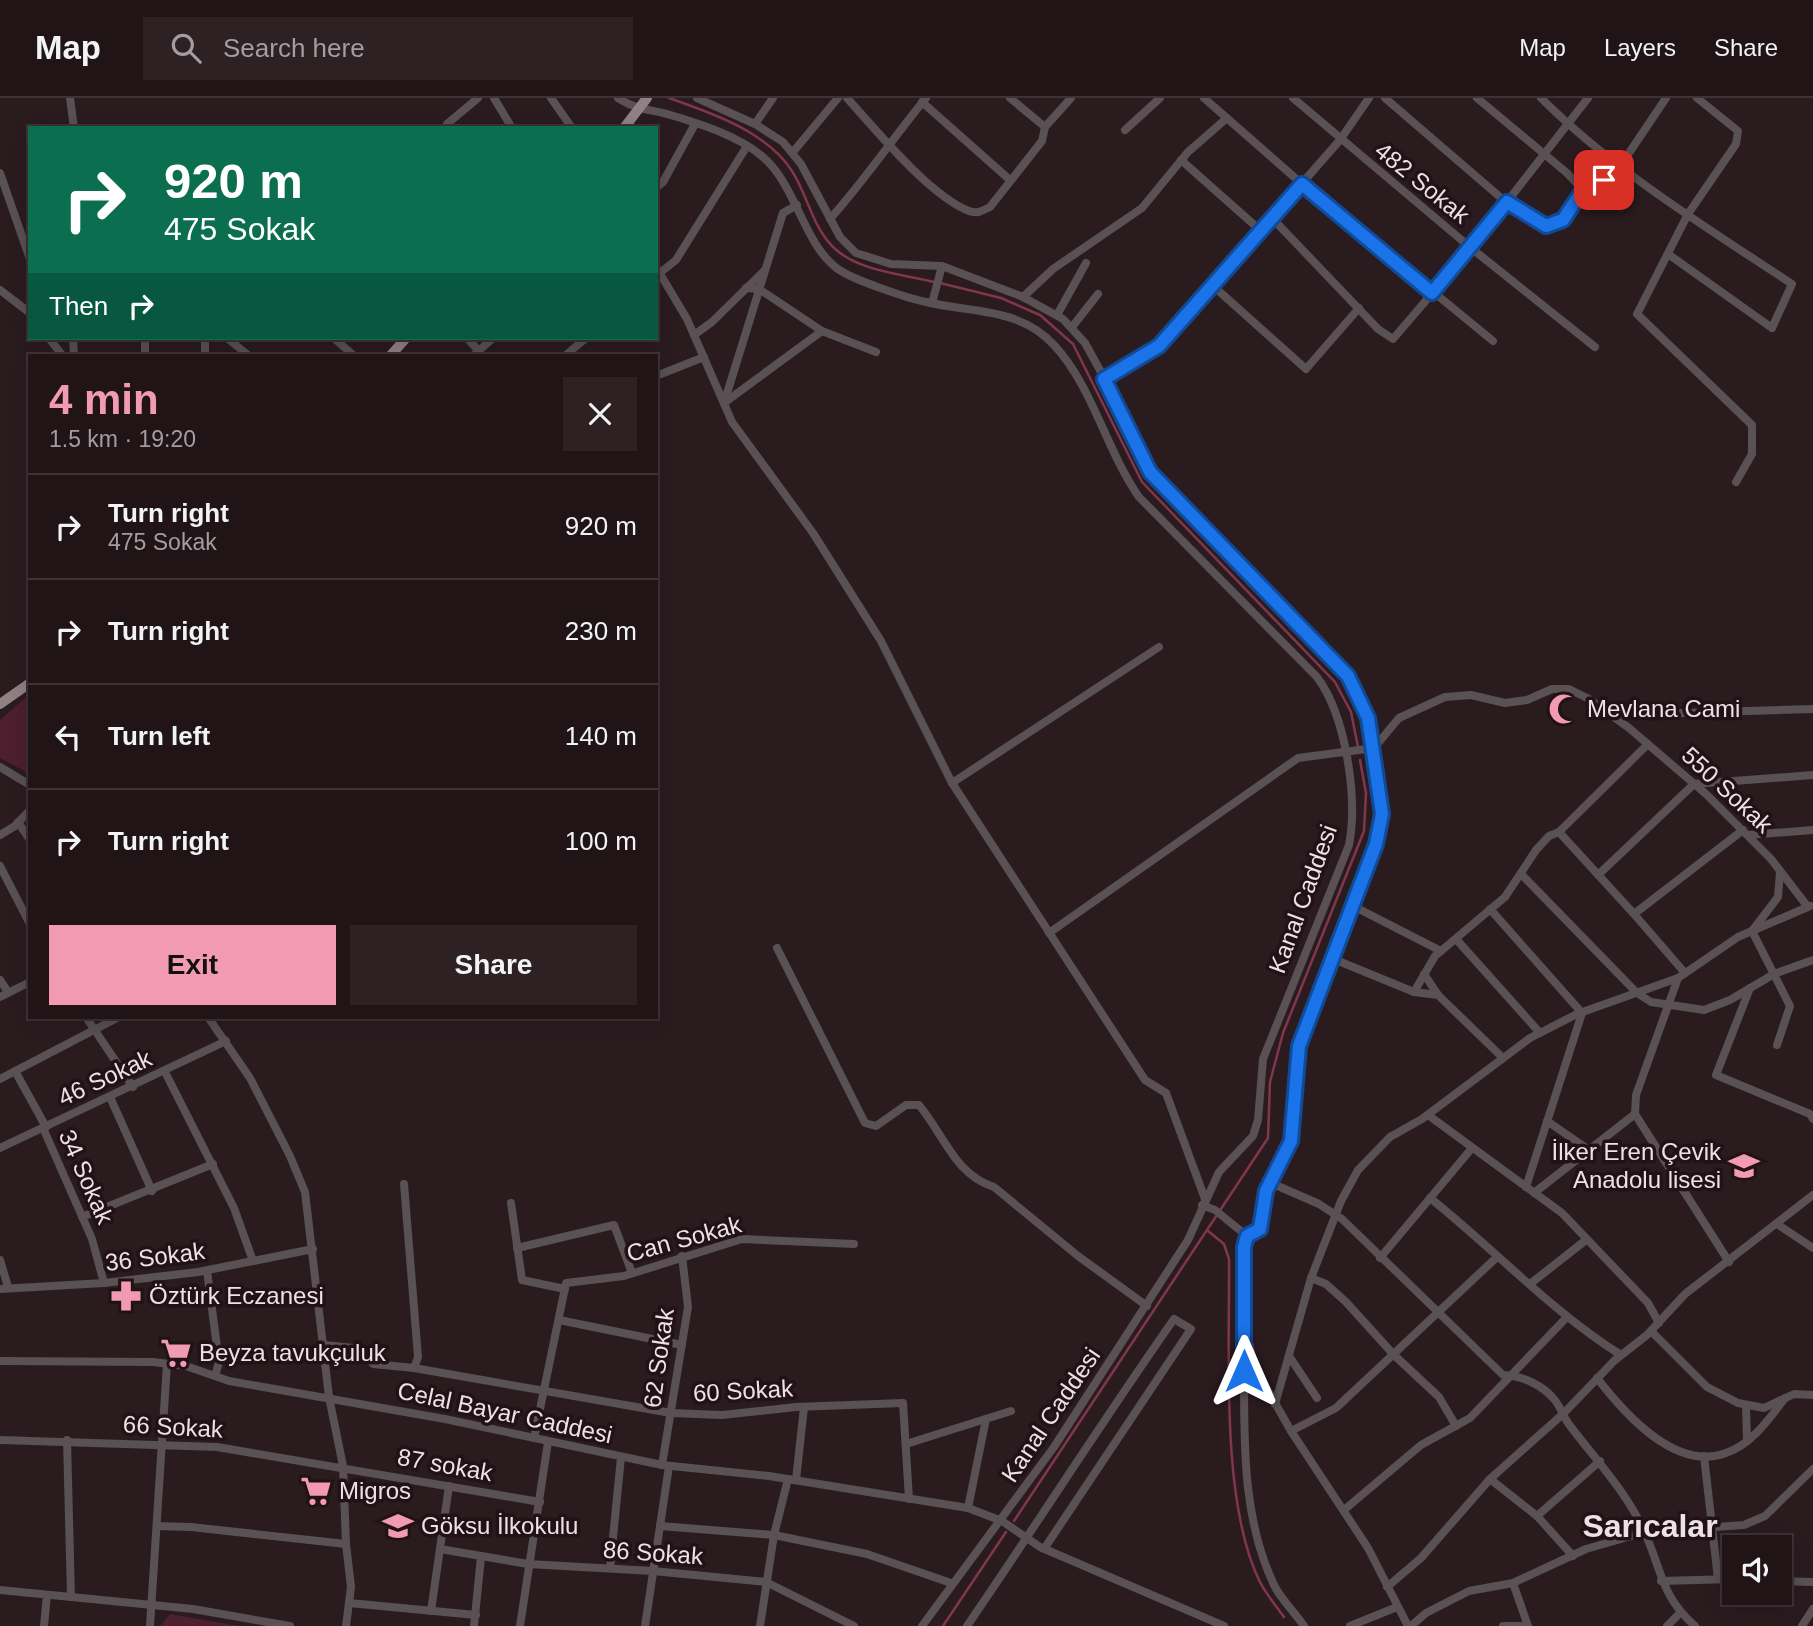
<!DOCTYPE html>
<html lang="en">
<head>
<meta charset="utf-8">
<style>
  :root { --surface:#201417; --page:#2d2124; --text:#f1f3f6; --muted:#a29ea1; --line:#3d3336; --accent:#f19ab2 }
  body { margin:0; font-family:Helvetica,sans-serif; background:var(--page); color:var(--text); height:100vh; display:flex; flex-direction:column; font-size:26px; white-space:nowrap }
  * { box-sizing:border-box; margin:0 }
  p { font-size:23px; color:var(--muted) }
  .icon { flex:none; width:38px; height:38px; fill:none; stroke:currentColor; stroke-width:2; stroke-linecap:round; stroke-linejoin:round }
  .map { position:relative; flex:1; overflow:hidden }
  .side { position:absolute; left:28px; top:256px; width:630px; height:665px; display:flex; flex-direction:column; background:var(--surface); border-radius:0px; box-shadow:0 4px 18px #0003,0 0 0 2px var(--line) }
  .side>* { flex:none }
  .top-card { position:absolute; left:28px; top:28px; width:630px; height:214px; border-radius:0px; box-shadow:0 4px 18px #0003,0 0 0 2px var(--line); background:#0b6e4f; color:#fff; overflow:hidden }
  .fabs { position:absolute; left:1722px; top:1437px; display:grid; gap:14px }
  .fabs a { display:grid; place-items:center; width:70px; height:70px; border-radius:0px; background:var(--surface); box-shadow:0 4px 18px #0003,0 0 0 2px var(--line); font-size:35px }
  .pin { position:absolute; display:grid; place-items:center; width:60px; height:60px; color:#fff; margin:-30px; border-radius:14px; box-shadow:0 4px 10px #0006 }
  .me { position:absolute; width:77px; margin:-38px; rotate:0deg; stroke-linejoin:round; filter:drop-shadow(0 0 5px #0008) }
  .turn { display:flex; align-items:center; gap:24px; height:147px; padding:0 21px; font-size:32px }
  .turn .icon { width:91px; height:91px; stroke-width:2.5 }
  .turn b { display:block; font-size:49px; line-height:60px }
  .then { display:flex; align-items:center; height:66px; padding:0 21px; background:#0003; gap:14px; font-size:26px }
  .round { display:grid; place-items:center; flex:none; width:74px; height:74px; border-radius:0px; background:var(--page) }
  .overview { display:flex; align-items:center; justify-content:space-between; height:119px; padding:0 21px }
  h1 { font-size:42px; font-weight:700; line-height:52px; color:var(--accent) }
  .button { display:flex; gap:14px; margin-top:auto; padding:14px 21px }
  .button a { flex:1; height:80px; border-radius:0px; background:var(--accent); color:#111; font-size:28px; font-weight:700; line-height:80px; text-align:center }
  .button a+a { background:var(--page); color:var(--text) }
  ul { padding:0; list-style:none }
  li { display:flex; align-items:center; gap:21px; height:105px; padding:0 21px; border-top:2px solid var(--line) }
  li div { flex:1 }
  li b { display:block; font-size:26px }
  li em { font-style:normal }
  header { display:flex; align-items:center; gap:42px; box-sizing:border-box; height:98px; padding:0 35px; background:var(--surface); border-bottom:2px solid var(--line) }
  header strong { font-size:33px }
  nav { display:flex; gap:38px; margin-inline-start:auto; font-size:24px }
  .search { width:490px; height:63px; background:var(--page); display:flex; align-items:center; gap:18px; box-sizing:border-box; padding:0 24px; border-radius:0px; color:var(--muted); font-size:26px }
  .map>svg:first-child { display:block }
  .green { fill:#4e1f2e }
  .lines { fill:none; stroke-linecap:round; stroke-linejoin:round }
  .stream { stroke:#81364e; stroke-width:2.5 }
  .minor { stroke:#595153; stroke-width:8 }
  .major { stroke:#918185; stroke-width:10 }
  .route-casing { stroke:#114b97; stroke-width:18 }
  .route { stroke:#1a73e8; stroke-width:12 }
  .labels { text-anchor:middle; stroke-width:7; stroke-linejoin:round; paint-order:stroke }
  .street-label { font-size:24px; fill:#ece2e4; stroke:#201216 }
  .poi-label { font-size:24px; fill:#ece2e4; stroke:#201216; text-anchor:start }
  .district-label { font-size:32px; font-weight:bold; fill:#ece2e4; stroke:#201216 }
</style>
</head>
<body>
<header>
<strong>Map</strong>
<div class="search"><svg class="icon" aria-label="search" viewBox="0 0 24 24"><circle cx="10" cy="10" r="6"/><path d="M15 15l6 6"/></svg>Search here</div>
<nav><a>Map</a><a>Layers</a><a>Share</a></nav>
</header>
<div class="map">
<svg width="1813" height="1528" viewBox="0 0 1813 1528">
  <rect width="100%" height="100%" fill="#2a1b1f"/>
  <g class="green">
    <path d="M30 596V676L0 660V622Z"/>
    <path d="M170 1516 239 1528H160Z"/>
  </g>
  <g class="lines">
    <g class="stream">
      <path d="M669 0C712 15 767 34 792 73 808 98 812 128 833 149 857 173 902 176 934 184"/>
      <path d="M940 185 1001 200 1040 217 1073 246 1142 384 1335 584 1351 614 1358 649"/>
      <path d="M1208 1133 1224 1146 1229 1161C1230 1251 1220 1404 1260 1484 1266 1496 1276 1508 1284 1519"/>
      <path d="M1014 1423 1268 1040 1270 984 1283 935 1364 733 1366 695 1360 662"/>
      <path d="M943 1528 1006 1434"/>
    </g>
    <g class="minor">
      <path d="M70 0 74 30"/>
      <path d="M494 0 512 30"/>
      <path d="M551 0 572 30"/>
      <path d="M618 0C637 12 647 11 667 16 698 25 740 38 764 60 797 89 805 151 841 173 857 183 907 200 926 204 971 215 1019 209 1054 247 1093 289 1106 352 1139 399L1317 579C1346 618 1358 700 1349 747L1263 961 1258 1022 1253 1038 1219 1074 1188 1142 1054 1349 922 1528"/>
      <path d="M697 0 755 26 783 44 801 66 840 139 856 155 891 166 942 168 1023 199 1063 221 1085 245 1101 274 1150 374 1338 565C1375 615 1388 685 1376 746L1299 948 1291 1043 1266 1093 1260 1131 1247 1138 1215 1112 1202 1107"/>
      <path d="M847 0C876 32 929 97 969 113 977 116 982 113 990 109L1042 43 1045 29 1071 0"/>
      <path d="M1010 0 1045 29"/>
      <path d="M1204 0 1302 86 1493 243"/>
      <path d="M1293 0 1471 150 1595 249"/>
      <path d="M1385 0 1507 105 1546 128 1564 122 1583 92 1604 82 1621 67 1666 0"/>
      <path d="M1477 0 1567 75 1583 92"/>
      <path d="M1541 0C1614 73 1706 129 1792 186L1772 230 1668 156"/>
      <path d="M1697 0 1738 33 1736 46 1688 116 1637 216 1752 327V356L1736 384"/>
      <path d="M922 4 1010 82"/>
      <path d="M755 26 773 0"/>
      <path d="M446 30 447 26 478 0"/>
      <path d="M1125 32 1160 0"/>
      <path d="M793 54 838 0"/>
      <path d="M1181 62 1260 132"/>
      <path d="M0 75 30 161"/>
      <path d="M656 90 663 84 695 26"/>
      <path d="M1272 120 1378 231 1393 241 1471 150 1588 0"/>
      <path d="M830 121C865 82 893 40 926 0"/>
      <path d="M656 169 687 221 732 324 813 435 881 543 952 685 1145 982 1166 995 1205 1101"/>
      <path d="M656 178 676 162 747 48"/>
      <path d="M1212 187 1306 271 1359 210"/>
      <path d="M746 190 759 191 822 233 876 254"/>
      <path d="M0 192 30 215"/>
      <path d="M1023 199 1053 171 1142 110 1188 54 1227 20"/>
      <path d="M932 205 942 168"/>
      <path d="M1057 217 1086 165"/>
      <path d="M1072 229 1098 196"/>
      <path d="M694 237 712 224 764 173"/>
      <path d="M49 240 62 257"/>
      <path d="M73 240 74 257"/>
      <path d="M145 240V257"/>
      <path d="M227 240 248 257"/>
      <path d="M334 240 353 257"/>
      <path d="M467 240 479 253"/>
      <path d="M205 257V240"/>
      <path d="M474 257 493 240"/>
      <path d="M566 257 586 240"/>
      <path d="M656 278 704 259"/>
      <path d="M1104 281 1159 248 1340 42 1369 0"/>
      <path d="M724 305 783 115 797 107"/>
      <path d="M724 305 822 233"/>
      <path d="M1614 614 1621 617 1813 611"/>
      <path d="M0 669 30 687"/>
      <path d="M952 685 1159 549"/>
      <path d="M18 724 30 742"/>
      <path d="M0 737 15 728 30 712"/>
      <path d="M1748 737 1813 732"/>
      <path d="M0 768 30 826"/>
      <path d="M1521 776 1637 895 1651 904 1704 912 1730 902 1774 876 1813 862"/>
      <path d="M1598 777 1694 686 1813 677"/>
      <path d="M1353 808 1441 853"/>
      <path d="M1490 811 1582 915 1526 1089"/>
      <path d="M1634 816 1559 734 1648 646"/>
      <path d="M1049 835 1298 660 1374 650 1399 620 1445 599 1471 597 1505 605 1527 602 1552 591H1569L1589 601 1629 630 1706 696 1771 761 1808 809"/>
      <path d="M1456 841 1540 935"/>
      <path d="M777 850 865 1025 876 1028 906 1007H919C944 1037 955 1077 994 1089L1078 1158 1147 1208"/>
      <path d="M1331 860 1414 894 1435 858 1505 799 1536 752 1549 738 1559 734"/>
      <path d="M1685 875 1634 816 1743 732"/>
      <path d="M1424 876 1438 897 1503 960"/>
      <path d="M1678 880 1636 997 1635 1016 1729 1164"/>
      <path d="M0 882 8 894"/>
      <path d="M1750 890 1716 977 1810 1016 1813 1021"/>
      <path d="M1414 894 1438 897"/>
      <path d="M0 899 30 884"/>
      <path d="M86 919 133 989"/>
      <path d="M208 919 250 980 290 1058 305 1094 329 1299 343 1368 346 1446 351 1489 346 1528"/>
      <path d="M1777 947 1790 908 1752 833 1778 799 1780 774"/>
      <path d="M15 973 46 1029"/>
      <path d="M165 974 234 1110 253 1163"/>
      <path d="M0 981 119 919"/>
      <path d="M110 999 152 1093"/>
      <path d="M1428 1017 1562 1115 1648 1205 1659 1225"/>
      <path d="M1547 1023 1589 1052"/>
      <path d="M43 1030 92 1141 104 1185"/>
      <path d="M0 1050 226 943"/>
      <path d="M1271 1085 1319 1106 1342 1121 1503 1277C1522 1278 1541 1286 1554 1301 1561 1309 1564 1321 1571 1329 1596 1362 1628 1396 1645 1435 1662 1473 1661 1498 1695 1528"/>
      <path d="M404 1086 418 1259 414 1270 671 1315 722 1317 796 1309 903 1305 909 1401"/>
      <path d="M1534 1095 1635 1016"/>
      <path d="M1430 1100C1494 1151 1551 1213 1621 1257"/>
      <path d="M511 1105 522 1182 565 1191"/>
      <path d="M82 1119 213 1066"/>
      <path d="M1777 1126 1813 1150"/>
      <path d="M1247 1138 1244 1149V1220L1254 1268 1291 1333 1368 1450 1408 1528"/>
      <path d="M517 1150 614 1127 632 1175"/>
      <path d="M1380 1160 1472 1050"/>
      <path d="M0 1162 8 1189"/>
      <path d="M207 1173 219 1264 215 1278"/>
      <path d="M1311 1180 1326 1186 1346 1204 1394 1257 1439 1299 1456 1328"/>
      <path d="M1530 1186 1586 1142"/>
      <path d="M0 1191 104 1185 198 1174 313 1151"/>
      <path d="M559 1222 682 1247"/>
      <path d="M1651 1233 1707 1289 1738 1305 1764 1310 1794 1296 1813 1297"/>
      <path d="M1244 1244C1245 1325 1238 1413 1275 1489 1282 1502 1295 1515 1304 1528"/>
      <path d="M324 1247 364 1251 373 1266 414 1270"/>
      <path d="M1289 1258 1317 1300"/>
      <path d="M0 1263 153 1264 186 1268 229 1283 445 1321 662 1367 769 1378 968 1410 1002 1423 1040 1449 1224 1528"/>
      <path d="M1597 1280C1624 1315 1675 1374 1726 1355 1752 1346 1769 1321 1785 1300"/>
      <path d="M1275 1306 1311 1180 1341 1103 1358 1072 1390 1039 1422 1021 1530 940 1577 916 1678 880 1738 839 1810 808"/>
      <path d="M1746 1307 1747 1343"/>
      <path d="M1291 1333 1336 1310 1497 1159"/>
      <path d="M534 1340 566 1185 624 1178 742 1141 854 1146"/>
      <path d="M0 1342 217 1349 540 1404"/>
      <path d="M67 1342 71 1499"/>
      <path d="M906 1346 1011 1313"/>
      <path d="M1704 1358 1718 1481"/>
      <path d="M662 1367 688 1209 682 1158"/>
      <path d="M1490 1381 1537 1418 1573 1458"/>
      <path d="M796 1382 804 1309"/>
      <path d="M968 1410 986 1321"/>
      <path d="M1344 1412 1421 1347 1470 1320 1567 1219"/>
      <path d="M1537 1418 1600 1363"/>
      <path d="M157 1428 191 1429 346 1446"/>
      <path d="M660 1428 774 1437 867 1456 951 1485"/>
      <path d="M440 1451 528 1466 653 1473 766 1484 854 1528"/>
      <path d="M610 1470 621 1359"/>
      <path d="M1661 1483 1734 1481"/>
      <path d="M1780 1483 1813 1484"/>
      <path d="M1513 1485 1528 1528"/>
      <path d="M1387 1489 1421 1460 1490 1381 1563 1316 1615 1262 1647 1237 1685 1196 1813 1097"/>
      <path d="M0 1492 193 1511 290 1528"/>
      <path d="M349 1505 476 1517"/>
      <path d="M431 1513 449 1388"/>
      <path d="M44 1528 47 1497"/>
      <path d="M150 1528 167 1266"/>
      <path d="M474 1528 481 1459"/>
      <path d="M520 1528 548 1344"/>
      <path d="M645 1528 669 1368"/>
      <path d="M760 1528 774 1437 788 1381"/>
      <path d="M967 1528C1037 1426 1103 1322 1174 1221L1191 1231 1044 1451"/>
      <path d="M1350 1528 1397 1509"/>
      <path d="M1411 1528 1426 1515 1469 1493 1513 1485 1586 1451 1645 1434 1744 1427 1765 1418 1813 1371"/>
      <path d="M1503 1528H1521"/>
      <path d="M1667 1528 1680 1515"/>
      <path d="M1802 1528 1813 1511"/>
    </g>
    <g class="major">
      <path d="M624 30 647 0"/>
      <path d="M391 257 406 240"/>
      <path d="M0 606 30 585"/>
    </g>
  </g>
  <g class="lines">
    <g class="route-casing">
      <path id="route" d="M1244 1273V1149L1247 1138 1260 1131 1266 1093 1291 1043 1299 948 1376 746 1382 716 1368 620 1348 578 1150 374 1104 281 1159 248 1302 86 1432 195 1507 104 1546 128 1563 122 1583 92 1604 82"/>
    </g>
    <use href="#route" class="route"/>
  </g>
  <defs>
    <g id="mosque-bare" transform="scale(2.415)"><path d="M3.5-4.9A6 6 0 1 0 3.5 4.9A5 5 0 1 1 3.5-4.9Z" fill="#f19ab2" stroke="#201216" stroke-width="2.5" paint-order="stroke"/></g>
    <g id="school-bare" transform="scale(2.415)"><path d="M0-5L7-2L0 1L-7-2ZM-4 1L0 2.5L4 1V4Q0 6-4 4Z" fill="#f19ab2" stroke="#201216" stroke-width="2.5" paint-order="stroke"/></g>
    <g id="pharmacy-bare" transform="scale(2.415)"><path d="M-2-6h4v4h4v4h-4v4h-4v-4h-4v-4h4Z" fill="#f19ab2" stroke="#201216" stroke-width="2.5" paint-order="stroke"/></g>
    <g id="supermarket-bare" transform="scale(2.415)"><path d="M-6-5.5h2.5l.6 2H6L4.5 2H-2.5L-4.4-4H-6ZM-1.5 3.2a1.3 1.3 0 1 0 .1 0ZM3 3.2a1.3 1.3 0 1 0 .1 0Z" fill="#f19ab2" stroke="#201216" stroke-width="2.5" paint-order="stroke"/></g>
  </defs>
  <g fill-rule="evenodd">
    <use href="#mosque-bare" x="1564" y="611"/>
    <use href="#school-bare" x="1744" y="1068"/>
    <use href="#pharmacy-bare" x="126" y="1198"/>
    <use href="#supermarket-bare" x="176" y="1255"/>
    <use href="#supermarket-bare" x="316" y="1393"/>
    <use href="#school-bare" x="398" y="1428"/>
  </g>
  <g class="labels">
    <g class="street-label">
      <text transform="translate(1422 85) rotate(39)" y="8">482 Sokak</text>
      <text transform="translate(1727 692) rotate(43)" y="8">550 Sokak</text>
      <text transform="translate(1303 801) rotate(-70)" y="8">Kanal Caddesi</text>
      <text transform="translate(105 980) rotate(-25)" y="8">46 Sokak</text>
      <text transform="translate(86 1079) rotate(66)" y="8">34 Sokak</text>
      <text transform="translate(684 1141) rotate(-15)" y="8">Can Sokak</text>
      <text transform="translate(155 1159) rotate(-7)" y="8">36 Sokak</text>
      <text transform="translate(659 1260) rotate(-82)" y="8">62 Sokak</text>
      <text transform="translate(743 1293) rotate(-3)" y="8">60 Sokak</text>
      <text transform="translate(505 1315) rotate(12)" y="8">Celal Bayar Caddesi</text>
      <text transform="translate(1051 1317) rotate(-56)" y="8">Kanal Caddesi</text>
      <text transform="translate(173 1329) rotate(3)" y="8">66 Sokak</text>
      <text transform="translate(445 1367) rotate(10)" y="8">87 sokak</text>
      <text transform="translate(653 1455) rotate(4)" y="8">86 Sokak</text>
    </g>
    <g class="poi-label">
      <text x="1587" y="619">Mevlana Cami</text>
      <text x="1721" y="1062" text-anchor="end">İlker Eren Çevik<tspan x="1721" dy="28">Anadolu lisesi</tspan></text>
      <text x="149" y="1206">Öztürk Eczanesi</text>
      <text x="199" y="1263">Beyza tavukçuluk</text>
      <text x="339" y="1401">Migros</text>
      <text x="421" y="1436">Göksu İlkokulu</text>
    </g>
    <g class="district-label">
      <text x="1650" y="1439">Sarıcalar</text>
    </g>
  </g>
</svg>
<div class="fabs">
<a><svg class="icon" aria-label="sound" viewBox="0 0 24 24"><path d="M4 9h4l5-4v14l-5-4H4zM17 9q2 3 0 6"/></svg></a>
</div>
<div class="pin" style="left:1604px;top:82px;background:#d93025"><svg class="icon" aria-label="arrive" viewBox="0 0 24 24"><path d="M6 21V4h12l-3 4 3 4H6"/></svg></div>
<svg class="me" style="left:1244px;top:1273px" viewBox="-20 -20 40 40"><path d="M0-17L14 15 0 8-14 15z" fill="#1a73e8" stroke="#fff" stroke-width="4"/></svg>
<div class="top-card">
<div class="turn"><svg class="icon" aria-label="right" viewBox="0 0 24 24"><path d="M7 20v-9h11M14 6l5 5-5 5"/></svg><div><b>920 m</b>475 Sokak</div></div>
<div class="then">Then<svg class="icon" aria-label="right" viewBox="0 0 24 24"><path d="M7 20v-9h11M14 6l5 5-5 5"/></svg></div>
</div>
<section class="side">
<div class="overview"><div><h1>4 min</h1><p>1.5 km · 19:20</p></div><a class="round"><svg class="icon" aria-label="close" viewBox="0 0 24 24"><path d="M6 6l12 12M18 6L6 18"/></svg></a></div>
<ul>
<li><svg class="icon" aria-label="right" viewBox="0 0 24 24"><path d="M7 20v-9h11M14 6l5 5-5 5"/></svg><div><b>Turn right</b><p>475 Sokak</p></div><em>920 m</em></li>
<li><svg class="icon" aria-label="right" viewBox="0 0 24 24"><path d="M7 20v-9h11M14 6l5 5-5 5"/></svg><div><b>Turn right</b></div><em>230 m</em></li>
<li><svg class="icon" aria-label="left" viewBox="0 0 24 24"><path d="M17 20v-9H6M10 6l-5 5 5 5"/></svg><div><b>Turn left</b></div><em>140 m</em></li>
<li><svg class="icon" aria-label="right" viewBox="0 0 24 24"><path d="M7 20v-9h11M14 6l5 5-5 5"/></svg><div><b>Turn right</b></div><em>100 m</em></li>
</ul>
<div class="button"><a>Exit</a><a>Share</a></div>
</section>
</div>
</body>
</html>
